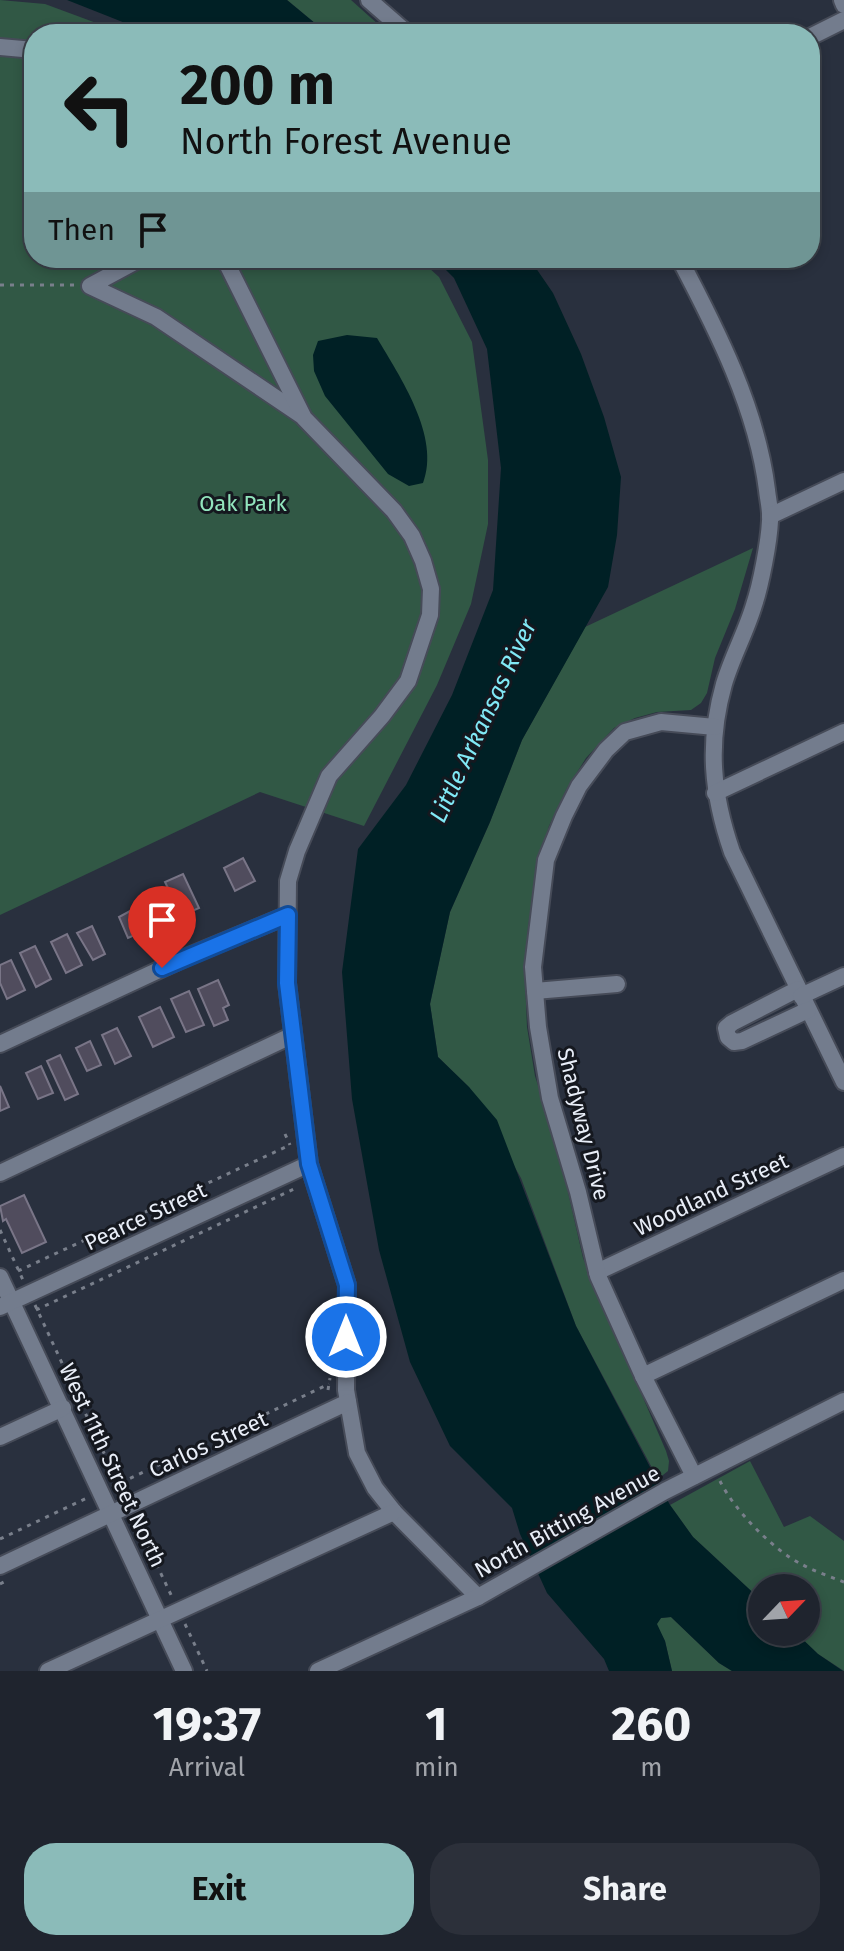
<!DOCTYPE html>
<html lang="en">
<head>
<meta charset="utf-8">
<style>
  :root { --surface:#1f242e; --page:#2c303a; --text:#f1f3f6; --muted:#a1a4aa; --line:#3c414a; --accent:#8bbbb9 }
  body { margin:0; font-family:"Fira Sans",sans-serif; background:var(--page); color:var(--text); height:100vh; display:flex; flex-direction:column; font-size:30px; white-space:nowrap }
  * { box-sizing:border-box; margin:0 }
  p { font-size:26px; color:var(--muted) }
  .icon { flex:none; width:44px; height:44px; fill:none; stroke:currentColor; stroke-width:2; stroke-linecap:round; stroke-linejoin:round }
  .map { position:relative; height:1671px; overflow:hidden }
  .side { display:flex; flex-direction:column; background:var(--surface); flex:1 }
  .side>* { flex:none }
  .top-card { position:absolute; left:24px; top:24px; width:796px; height:244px; border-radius:32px; box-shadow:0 4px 12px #0003,0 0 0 2px var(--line); background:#8bbbb9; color:#111; overflow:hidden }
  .needle { width:52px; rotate:65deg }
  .buttons { position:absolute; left:748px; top:1574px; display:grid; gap:16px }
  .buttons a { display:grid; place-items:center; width:72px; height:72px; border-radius:50%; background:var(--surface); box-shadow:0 4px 12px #0003,0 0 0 2px var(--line); font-size:40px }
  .pin { position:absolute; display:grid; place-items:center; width:68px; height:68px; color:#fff; margin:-82px -34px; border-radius:50% 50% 50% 0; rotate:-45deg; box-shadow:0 0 8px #0007 }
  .pin .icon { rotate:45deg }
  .me { position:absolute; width:88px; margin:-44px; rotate:0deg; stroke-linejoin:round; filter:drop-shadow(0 0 6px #0008) }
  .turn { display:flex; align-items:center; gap:28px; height:168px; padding:0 24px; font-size:36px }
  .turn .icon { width:104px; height:104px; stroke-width:2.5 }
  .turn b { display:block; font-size:56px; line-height:68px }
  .then { display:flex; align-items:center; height:76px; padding:0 24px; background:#0003; gap:16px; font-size:30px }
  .eta { display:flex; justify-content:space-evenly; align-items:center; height:136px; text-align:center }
  .eta b { font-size:48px; font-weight:700; line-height:56px }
  .button { display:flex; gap:16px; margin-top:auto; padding:16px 24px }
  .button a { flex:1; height:92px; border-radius:32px; background:var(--accent); color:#111; font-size:32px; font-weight:700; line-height:92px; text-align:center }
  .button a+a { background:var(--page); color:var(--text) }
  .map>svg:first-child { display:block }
  .green { fill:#315845 }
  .water { fill:#002025 }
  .building { fill:#504c5d; stroke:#797587; stroke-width:2 }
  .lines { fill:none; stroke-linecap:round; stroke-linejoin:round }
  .minor-casing { stroke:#464b58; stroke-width:20 }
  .path { stroke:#797f8b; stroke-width:3; stroke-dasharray:4 6; stroke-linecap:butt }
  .minor { stroke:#737c8d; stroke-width:16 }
  .route-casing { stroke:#114b97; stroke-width:20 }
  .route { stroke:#1a73e8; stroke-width:14 }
  .labels { text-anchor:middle; stroke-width:6; stroke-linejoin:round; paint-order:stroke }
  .park-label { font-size:22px; fill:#92e5bd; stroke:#15181f }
  .street-label { font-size:22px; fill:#e9eef8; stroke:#15181f }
  .water-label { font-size:24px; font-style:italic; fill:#81e9f6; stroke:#15181f }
</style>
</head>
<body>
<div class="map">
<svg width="844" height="1671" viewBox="0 0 844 1671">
  <rect width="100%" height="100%" fill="#29303e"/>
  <g class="green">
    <path d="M0 0 45 4 126 34H34V258H418L439 277 472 342 488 460V524L471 604 437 685 364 826 260 792 0 915Z"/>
    <path d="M287 0H351L389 34H328Z"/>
    <path d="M753 548 735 609 715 658 707 693 701 703 691 710 657 712 635 718 614 728 586 758 566 790 549 826 540 856 528 927 525 979 527 1027 535 1076 558 1148 583 1258 666 1451 669 1461 668 1471 658 1479 576 1326 521 1178 469 1087 438 1057 430 1004 450 912 490 822 522 740 585 627Z"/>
    <path d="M750 1461 784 1527 810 1516 844 1541V1671L818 1654 795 1632H806V1588H762V1601L693 1537 670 1505Z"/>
    <path d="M671 1617 719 1663 732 1671H672L665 1641 656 1624 661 1618Z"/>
  </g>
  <g class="water">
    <path d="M67 0H287L328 34H153Z"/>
    <path d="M434 258H529L553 293 581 354 604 417 621 477 617 535 608 587 522 740 490 822 450 912 430 1004 438 1057 469 1087 497 1120 576 1326 670 1505 693 1537 762 1601V1632H795L818 1654 843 1671H732L719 1663 671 1617 661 1618 657 1624 665 1641 672 1671H609L604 1659 547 1593 520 1534 512 1508 450 1446 410 1362 379 1250 352 1099 342 972 358 849 406 785 452 695 493 590 501 468 487 349 454 278Z"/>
    <path d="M347 335 377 338C400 377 441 437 423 483L409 486 388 474 325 396 314 371 313 355 318 341Z"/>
  </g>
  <g class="building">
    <path d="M243 858 255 881 235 891 224 868Z"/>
    <path d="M183 874 199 908 181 916 165 882Z"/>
    <path d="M160 896 173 921 163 926 160 919 152 923 143 904Z"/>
    <path d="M132 910 142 932 128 938 119 917Z"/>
    <path d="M92 926 105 954 93 960 77 933Z"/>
    <path d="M67 934 82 965 66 973 51 942Z"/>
    <path d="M35 946 51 979 36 987 20 953Z"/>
    <path d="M11 960 25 990 7 999 0 983V965Z"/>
    <path d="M218 980 229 1005 223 1008 228 1020 214 1026 198 989Z"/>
    <path d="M189 991 204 1025 186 1032 171 999Z"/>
    <path d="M160 1007 174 1037 153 1047 139 1017Z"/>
    <path d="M117 1028 131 1056 115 1064 102 1035Z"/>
    <path d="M90 1041 101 1065 87 1071 76 1048Z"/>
    <path d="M60 1055 78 1094 65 1100 47 1061Z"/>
    <path d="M41 1066 53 1093 38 1099 26 1073Z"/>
    <path d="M0 1086 9 1107 0 1111Z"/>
    <path d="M24 1195 46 1242 22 1253 6 1219 3 1221 0 1206Z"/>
  </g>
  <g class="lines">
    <g class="minor-casing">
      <g id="minor">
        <path d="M369 0 408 34"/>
        <path d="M842 0 844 5"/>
        <path d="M810 37 844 20"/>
        <path d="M0 47 34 50"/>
        <path d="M142 258 90 286 156 317 301 415"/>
        <path d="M224 258 304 418 394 511 412 536 423 561 431 589 430 615 408 681 382 716 329 776 297 851 288 881 287 983 309 1164 347 1285 346 1390 357 1453 375 1488 394 1512 478 1597"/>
        <path d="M679 258C717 330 757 409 767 490 768 500 771 511 770 521 769 542 761 584 754 605 746 632 732 657 724 684 707 744 712 794 732 852L844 1082"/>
        <path d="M770 516 844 481"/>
        <path d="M715 793 844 732"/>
        <path d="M798 989 732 1023 726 1028 728 1037 734 1042 742 1041 808 1010"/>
        <path d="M535 991 617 984"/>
        <path d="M801 996 844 976"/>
        <path d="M0 1044 189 956 288 915"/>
        <path d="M0 1173 293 1035"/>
        <path d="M597 1272 844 1156"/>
        <path d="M0 1277 184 1671"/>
        <path d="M0 1307 309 1164"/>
        <path d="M643 1376 844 1280"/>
        <path d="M0 1437 63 1408"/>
        <path d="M694 1476 643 1376 598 1276 578 1192 550 1098 538 1027 533 967 546 860 564 816 579 786 606 750 625 732 661 722 715 727"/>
        <path d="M0 1566 348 1402"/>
        <path d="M48 1671 394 1512"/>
        <path d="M318 1671 478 1597 665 1491 844 1401"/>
      </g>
    </g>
    <g class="path">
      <path d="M0 285H74"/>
      <path d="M285 1134 290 1145"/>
      <path d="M0 1230 23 1280"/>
      <path d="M18 1271 290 1145"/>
      <path d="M35 1305 123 1494"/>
      <path d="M36 1310 294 1189"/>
      <path d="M328 1390 330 1378"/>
      <path d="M720 1481C734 1510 774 1551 803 1565 816 1572 831 1577 844 1582"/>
      <path d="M112 1487 329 1384"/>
      <path d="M135 1519 173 1599"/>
      <path d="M0 1539 87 1498"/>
      <path d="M0 1584 8 1580"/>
      <path d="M185 1624 207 1671"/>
    </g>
    <use href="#minor" class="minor"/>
  </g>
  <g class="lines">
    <g class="route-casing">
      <path id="route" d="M162 968 288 915 287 983 309 1164 347 1285 346 1337"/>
    </g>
    <use href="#route" class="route"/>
  </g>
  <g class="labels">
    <g class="park-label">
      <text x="243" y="511">Oak Park</text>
    </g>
    <g class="street-label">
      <text transform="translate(584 1124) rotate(76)" y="8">Shadyway Drive</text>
      <text transform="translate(711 1194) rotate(-25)" y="8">Woodland Street</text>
      <text transform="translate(145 1216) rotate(-25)" y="8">Pearce Street</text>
      <text transform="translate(208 1444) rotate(-25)" y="8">Carlos Street</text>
      <text transform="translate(113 1465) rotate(65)" y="8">West 11th Street North</text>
      <text transform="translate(567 1521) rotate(-29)" y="8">North Bitting Avenue</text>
    </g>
    <g class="water-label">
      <text transform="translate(483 721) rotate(-65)" y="8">Little Arkansas River</text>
    </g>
  </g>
</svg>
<div class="buttons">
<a><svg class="needle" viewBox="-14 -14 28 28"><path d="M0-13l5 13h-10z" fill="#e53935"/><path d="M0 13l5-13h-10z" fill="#a1a4aa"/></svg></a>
</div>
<div class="pin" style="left:162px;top:968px;background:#d93025"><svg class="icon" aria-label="arrive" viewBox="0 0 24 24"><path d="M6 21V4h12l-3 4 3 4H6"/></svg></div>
<svg class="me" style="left:346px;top:1337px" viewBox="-20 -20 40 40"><circle r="17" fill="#1a73e8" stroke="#fff" stroke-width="3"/><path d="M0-11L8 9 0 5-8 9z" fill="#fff"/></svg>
<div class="top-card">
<div class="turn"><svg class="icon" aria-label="left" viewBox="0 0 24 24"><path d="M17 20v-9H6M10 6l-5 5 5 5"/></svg><div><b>200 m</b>North Forest Avenue</div></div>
<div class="then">Then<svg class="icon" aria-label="arrive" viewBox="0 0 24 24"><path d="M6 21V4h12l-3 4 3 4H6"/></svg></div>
</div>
</div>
<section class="side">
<div class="eta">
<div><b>19:37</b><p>Arrival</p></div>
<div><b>1</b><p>min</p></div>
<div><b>260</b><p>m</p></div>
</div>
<div class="button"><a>Exit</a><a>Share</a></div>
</section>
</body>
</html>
